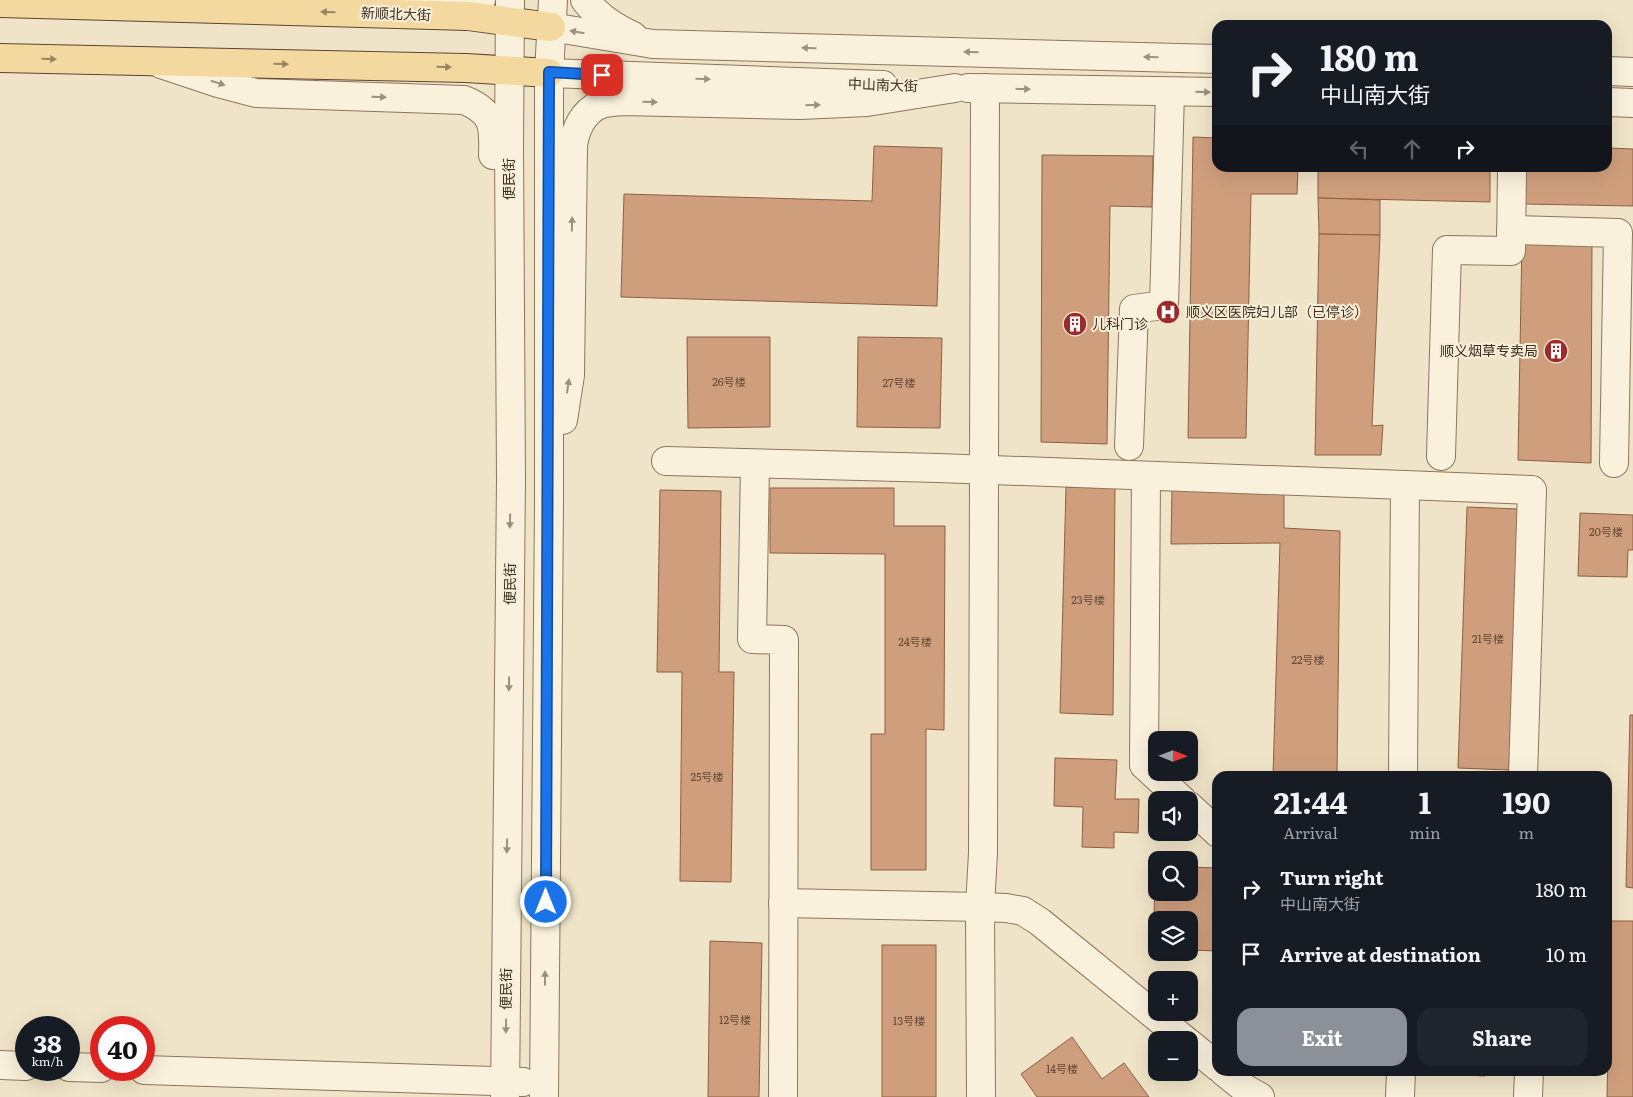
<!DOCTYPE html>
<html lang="en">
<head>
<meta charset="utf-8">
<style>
  :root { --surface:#171b24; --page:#20242c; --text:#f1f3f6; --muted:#9ea1a6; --accent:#8c9099 }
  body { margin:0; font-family:Literata,"Noto Sans SC",serif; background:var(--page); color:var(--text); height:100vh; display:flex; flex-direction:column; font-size:19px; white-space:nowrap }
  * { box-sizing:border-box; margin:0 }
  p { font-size:16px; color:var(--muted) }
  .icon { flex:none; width:28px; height:28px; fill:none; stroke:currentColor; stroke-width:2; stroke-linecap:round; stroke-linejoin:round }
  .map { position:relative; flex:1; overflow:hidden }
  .details { position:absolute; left:1212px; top:771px; width:400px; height:305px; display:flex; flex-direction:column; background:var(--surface); border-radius:15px; box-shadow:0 5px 20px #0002 }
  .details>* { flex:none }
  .guide { position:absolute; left:1212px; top:20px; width:400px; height:152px; border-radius:15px; box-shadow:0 5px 20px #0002; background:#171b24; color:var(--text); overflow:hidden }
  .needle { width:32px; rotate:91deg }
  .fabs { position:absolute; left:1148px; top:731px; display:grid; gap:10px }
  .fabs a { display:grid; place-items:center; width:50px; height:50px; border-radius:10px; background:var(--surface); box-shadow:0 5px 20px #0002; font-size:25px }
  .speed { position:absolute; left:15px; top:1016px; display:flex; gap:10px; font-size:25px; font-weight:700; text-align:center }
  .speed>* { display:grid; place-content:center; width:65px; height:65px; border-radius:50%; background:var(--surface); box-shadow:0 5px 20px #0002; line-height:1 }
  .speed small { font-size:12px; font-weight:400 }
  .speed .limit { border:8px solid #d22; background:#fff; color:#111 }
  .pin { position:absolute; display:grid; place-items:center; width:42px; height:42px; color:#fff; margin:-21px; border-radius:10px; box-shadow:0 2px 8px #0006 }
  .me { position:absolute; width:55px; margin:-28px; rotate:0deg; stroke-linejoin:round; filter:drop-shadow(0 0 4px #0008) }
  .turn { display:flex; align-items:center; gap:18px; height:105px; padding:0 25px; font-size:22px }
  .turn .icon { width:65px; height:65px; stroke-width:2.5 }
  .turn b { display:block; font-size:35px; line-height:42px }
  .lanes { display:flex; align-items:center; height:48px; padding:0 25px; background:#0003; justify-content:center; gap:25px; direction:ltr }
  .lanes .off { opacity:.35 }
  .eta { display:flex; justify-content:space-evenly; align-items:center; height:85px; text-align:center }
  .eta b { font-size:30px; font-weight:700; line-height:35px }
  .primary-button { display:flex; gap:10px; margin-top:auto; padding:10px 25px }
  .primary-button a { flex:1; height:58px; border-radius:15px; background:var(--accent); color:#fff; font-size:20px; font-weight:700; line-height:58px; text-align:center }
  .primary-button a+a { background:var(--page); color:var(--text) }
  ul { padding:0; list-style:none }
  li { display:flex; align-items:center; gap:15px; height:65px; padding:0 25px }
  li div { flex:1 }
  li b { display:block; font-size:19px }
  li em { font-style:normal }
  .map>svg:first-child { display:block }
  .building { fill:#cf9f7d; stroke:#8d5f41 }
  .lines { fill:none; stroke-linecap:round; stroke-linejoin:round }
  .minor-casing { stroke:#8d765c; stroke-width:30 }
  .major-casing { stroke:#5b4430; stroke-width:30 }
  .minor { stroke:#faf1dc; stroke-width:28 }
  .major { stroke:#f3d9a0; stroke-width:28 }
  .oneway { fill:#988460 }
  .oneway2 { fill:#9c907e }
  .route-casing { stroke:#114b97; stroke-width:12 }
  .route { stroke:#1a73e8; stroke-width:9 }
  .labels { text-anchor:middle; stroke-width:4; stroke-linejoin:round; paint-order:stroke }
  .number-label { font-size:11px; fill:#624a37 }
  .street-label { font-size:14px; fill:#3d2e20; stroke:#f7eed8 }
  .poi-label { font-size:14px; fill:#3d2e20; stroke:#f7eed8; text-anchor:start }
</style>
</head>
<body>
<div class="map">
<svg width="1633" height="1097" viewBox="0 0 1633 1097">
  <rect width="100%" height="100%" fill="#f0e4c8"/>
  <g class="building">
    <path d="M1193 137 1218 138V168H1298L1297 194H1251L1246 438H1188Z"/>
    <path d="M874 146 942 148 937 306 621 297 624 194 872 201Z"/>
    <path d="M1608 148 1633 149V206L1524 204 1523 168H1608Z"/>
    <path d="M1042 155 1153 156 1152 207 1110 206 1107 444 1041 442Z"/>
    <path d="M1318 168H1490V202L1318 198Z"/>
    <path d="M1318 198 1380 200V235L1319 234Z"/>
    <path d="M1319 234 1380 235 1372 426 1383 425 1381 455H1315Z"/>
    <path d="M1522 241 1592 242 1591 463 1518 460Z"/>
    <path d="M687 337H770V427L688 428Z"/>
    <path d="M858 337 942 338 940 428 857 427Z"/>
    <path d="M1066 487 1115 488 1113 715 1060 713Z"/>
    <path d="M770 488H894V526H945L944 730 926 729V870H871V734H885V554L770 553Z"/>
    <path d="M1172 489 1284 491V528L1340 531 1337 776H1273L1280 543 1171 544Z"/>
    <path d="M660 490 721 491 719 672H734L731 882 680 881 682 672H657Z"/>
    <path d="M1467 507 1518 509 1509 770 1458 768Z"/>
    <path d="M1580 513 1633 515V550H1628L1627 577 1578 576Z"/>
    <path d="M1630 715H1633V888L1626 887Z"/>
    <path d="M1055 758 1117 760 1115 799H1139L1138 833 1114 832V848L1082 847 1083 807 1054 806Z"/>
    <path d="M1155 866H1156V892H1189V867L1218 868V951L1189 950V920H1154Z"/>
    <path d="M1611 921H1633V1097H1607Z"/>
    <path d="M710 941 762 943 759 1097H708Z"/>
    <rect x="882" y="945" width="54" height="152"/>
    <path d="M1072 1037 1102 1079 1124 1063 1149 1097H1037L1021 1074Z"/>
    <path d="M1432 1071H1485V1076L1432 1073Z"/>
  </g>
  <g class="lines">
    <g class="minor-casing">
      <g id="minor">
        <path d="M390 0 473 3 481 0"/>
        <path d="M585 0C598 17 613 27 633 36"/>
        <path d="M551 27 653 44 1218 59"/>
        <path d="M161 64 218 83 256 93 464 100C494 112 494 126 493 155"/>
        <path d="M1608 71 1633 72"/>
        <path d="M549 73 883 85"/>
        <path d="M968 88 1218 92"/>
        <path d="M1608 102 1633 103"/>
        <path d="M1511 230 1618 233 1614 463"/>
        <path d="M563 420 570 375 573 146C575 130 583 112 599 105 606 102 615 102 623 101L800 105 867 102 955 88"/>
        <path d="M1129 446 1134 309 1164 305 1170 92"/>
        <path d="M1441 456 1447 250 1511 251 1512 168"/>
        <path d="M666 461 938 468 1405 485 1403 776"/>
        <path d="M755 464 752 639 784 640 783 1097"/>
        <path d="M1146 476 1144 765 1182 800"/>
        <path d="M1405 485 1532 490 1523 776"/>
        <path d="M1189 806 1218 833"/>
        <path d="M783 903 980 907 1006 908 1023 911 1040 922 1185 1040"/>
        <path d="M1189 1043 1218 1067"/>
        <path d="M0 1065 26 1066"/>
        <path d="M69 1067 101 1068"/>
        <path d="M144 1070 523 1082"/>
        <path d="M1223 1071 1244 1088 1260 1097"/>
        <path d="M505 1097 511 479 509 146 510 0"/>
        <path d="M544 1097 549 503V73L553 0"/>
        <path d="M981 1097 980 907 983 853 985 88"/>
        <path d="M1400 1097 1401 1071"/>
        <path d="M1528 1097 1529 1071"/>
      </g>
    </g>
    <g class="major-casing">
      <g id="major">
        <path d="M0 3 468 16 551 27"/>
        <path d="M0 58 466 68 549 73"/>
      </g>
    </g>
    <use href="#minor" class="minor"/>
    <use href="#major" class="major"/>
  </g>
  <defs><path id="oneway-solid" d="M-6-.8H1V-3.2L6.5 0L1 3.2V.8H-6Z" transform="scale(1.25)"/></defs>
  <g class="oneway">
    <use href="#oneway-solid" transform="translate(328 12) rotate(-178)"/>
    <use href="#oneway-solid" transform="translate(49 59) rotate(1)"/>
    <use href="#oneway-solid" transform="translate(281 64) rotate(1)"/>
    <use href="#oneway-solid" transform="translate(444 67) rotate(1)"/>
  </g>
  <g class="oneway2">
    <use href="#oneway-solid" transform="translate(577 32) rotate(-170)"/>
    <use href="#oneway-solid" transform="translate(809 48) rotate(-179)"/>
    <use href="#oneway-solid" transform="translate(971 52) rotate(-179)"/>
    <use href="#oneway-solid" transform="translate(1151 57) rotate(-178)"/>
    <use href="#oneway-solid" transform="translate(703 79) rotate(2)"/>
    <use href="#oneway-solid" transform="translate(218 83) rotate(17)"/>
    <use href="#oneway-solid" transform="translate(1023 89) rotate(1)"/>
    <use href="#oneway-solid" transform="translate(1203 92) rotate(1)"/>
    <use href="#oneway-solid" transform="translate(379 97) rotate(2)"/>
    <use href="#oneway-solid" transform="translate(650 102) rotate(1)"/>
    <use href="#oneway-solid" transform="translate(813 105) rotate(-2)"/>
    <use href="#oneway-solid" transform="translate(572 224) rotate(-89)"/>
    <use href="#oneway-solid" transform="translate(568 386) rotate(-82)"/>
    <use href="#oneway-solid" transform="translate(510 521) rotate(91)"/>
    <use href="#oneway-solid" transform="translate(509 684) rotate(91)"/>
    <use href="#oneway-solid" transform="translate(507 846) rotate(91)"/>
    <use href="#oneway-solid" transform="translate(545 978) rotate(-90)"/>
    <use href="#oneway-solid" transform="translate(506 1026) rotate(91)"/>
  </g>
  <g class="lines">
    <g class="route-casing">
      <path id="route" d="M546 902 549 72 602 75"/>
    </g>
    <use href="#route" class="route"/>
  </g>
  <defs>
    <g id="hospital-disc" transform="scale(1.25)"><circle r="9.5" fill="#9e2a2b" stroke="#f7eed8"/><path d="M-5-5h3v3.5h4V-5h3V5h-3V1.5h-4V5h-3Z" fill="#fff"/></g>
    <g id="building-disc" transform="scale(1.25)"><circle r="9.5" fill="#9e2a2b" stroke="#f7eed8"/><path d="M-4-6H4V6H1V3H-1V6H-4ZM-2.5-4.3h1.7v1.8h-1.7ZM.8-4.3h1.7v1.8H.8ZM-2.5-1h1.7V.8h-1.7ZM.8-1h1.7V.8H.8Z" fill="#fff"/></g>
  </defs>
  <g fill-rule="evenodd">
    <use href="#hospital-disc" x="1168" y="312"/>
    <use href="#building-disc" x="1075" y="324"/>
    <use href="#building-disc" x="1556" y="351"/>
  </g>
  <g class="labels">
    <g class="number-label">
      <text x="729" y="386">26号楼</text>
      <text x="899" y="387">27号楼</text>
      <text x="1606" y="536">20号楼</text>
      <text x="1088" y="604">23号楼</text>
      <text x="1488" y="643">21号楼</text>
      <text x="915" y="646">24号楼</text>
      <text x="1308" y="664">22号楼</text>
      <text x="707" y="781">25号楼</text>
      <text x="735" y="1024">12号楼</text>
      <text x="909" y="1025">13号楼</text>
      <text x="1062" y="1073">14号楼</text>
    </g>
    <g class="street-label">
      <text transform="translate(396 14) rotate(2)" y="5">新顺北大街</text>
      <text transform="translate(883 85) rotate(2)" y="5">中山南大街</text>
      <text transform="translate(509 179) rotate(-90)" y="5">便民街</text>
      <text transform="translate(510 584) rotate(-89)" y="5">便民街</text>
      <text transform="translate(506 989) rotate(-89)" y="5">便民街</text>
    </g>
    <g class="poi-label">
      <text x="1186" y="317">顺义区医院妇儿部（已停诊）</text>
      <text x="1092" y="329">儿科门诊</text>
      <text x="1538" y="356" text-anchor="end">顺义烟草专卖局</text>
    </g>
  </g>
</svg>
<div class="fabs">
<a><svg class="needle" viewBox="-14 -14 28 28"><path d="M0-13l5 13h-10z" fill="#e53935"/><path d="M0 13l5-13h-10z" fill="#9ea1a6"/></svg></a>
<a><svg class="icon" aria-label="sound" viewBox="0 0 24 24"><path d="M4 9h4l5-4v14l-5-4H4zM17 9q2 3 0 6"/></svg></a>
<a><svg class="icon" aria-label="search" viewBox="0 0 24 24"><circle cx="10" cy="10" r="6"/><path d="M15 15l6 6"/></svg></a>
<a><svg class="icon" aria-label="layers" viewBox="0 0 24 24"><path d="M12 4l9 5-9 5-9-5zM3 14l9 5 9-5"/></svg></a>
<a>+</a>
<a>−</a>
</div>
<div class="speed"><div>38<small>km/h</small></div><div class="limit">40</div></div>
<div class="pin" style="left:602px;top:75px;background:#d93025"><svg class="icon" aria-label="arrive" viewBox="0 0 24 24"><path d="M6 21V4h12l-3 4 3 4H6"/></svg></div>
<svg class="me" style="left:546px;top:902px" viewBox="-20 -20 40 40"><circle r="17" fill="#1a73e8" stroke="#fff" stroke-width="3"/><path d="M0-11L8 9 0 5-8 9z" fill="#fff"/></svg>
<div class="guide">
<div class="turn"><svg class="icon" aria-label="right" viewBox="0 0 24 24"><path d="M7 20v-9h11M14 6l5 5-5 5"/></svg><div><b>180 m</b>中山南大街</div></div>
<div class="lanes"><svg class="icon off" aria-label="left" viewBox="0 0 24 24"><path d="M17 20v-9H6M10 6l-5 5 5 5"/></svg><svg class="icon off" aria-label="ahead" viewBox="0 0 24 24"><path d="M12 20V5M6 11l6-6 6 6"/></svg><svg class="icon" aria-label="right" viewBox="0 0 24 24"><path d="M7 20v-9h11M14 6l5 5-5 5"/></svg></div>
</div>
<section class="details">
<div class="eta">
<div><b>21:44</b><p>Arrival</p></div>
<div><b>1</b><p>min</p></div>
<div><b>190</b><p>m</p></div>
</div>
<ul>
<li><svg class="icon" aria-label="right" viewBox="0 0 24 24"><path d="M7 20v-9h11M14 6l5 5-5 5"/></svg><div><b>Turn right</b><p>中山南大街</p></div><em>180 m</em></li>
<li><svg class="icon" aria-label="arrive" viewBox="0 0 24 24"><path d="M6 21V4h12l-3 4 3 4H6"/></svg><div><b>Arrive at destination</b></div><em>10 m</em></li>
</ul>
<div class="primary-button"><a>Exit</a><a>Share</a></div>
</section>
</div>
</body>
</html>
